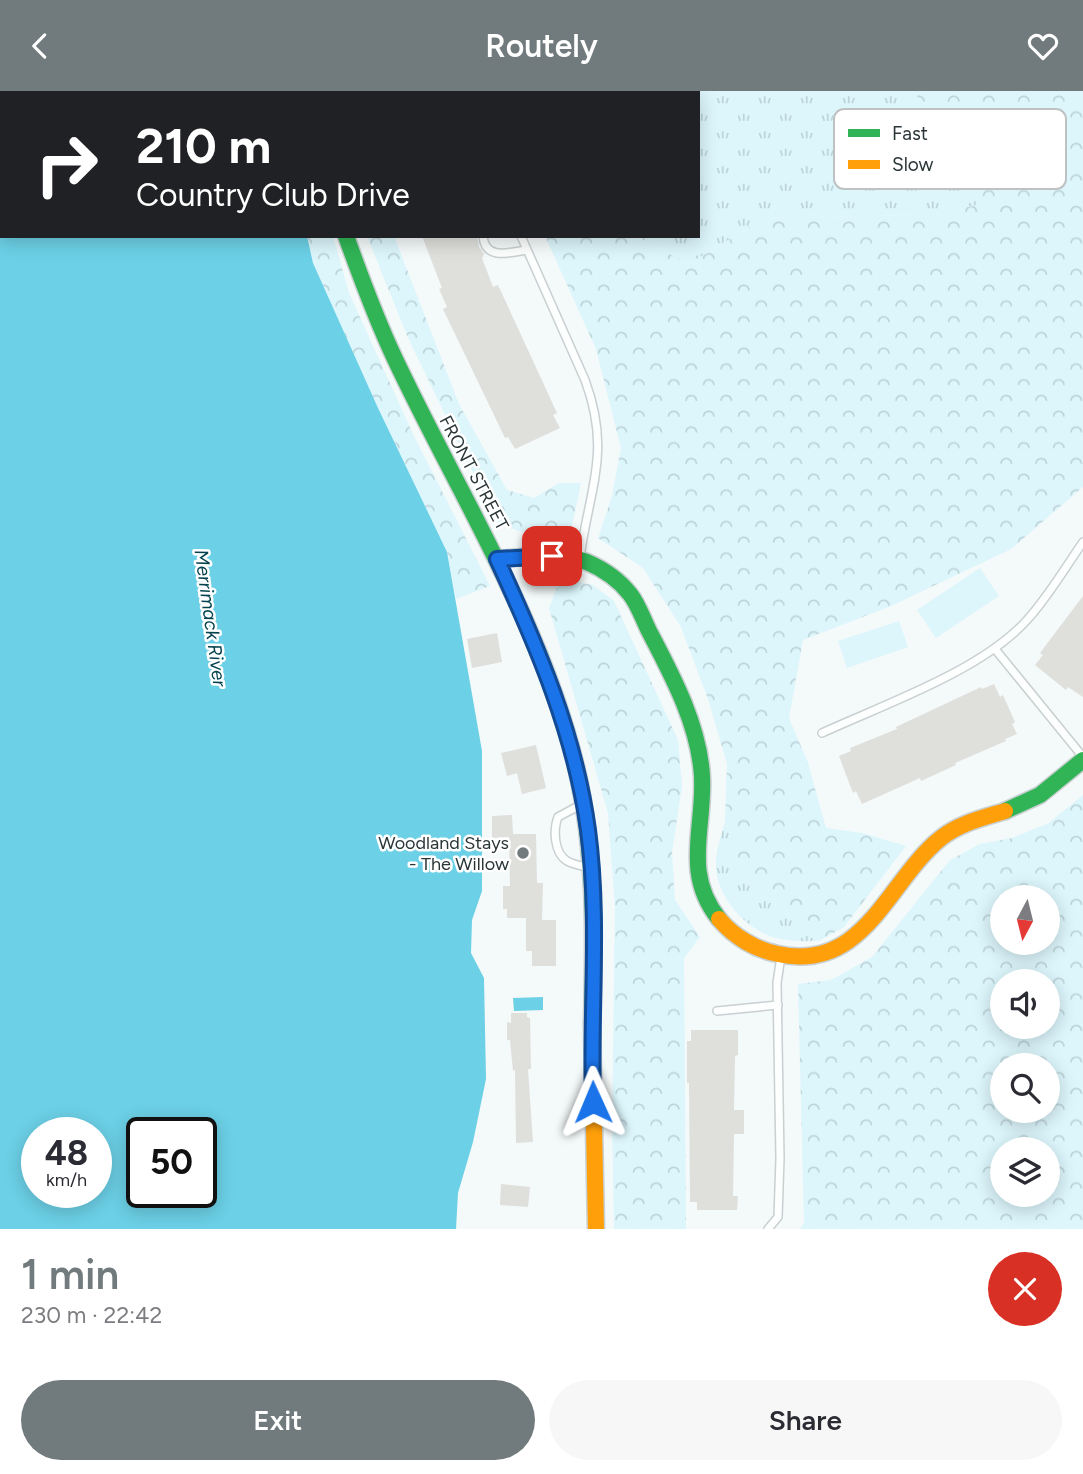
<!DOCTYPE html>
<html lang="en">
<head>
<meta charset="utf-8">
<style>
  :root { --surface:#fff; --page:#f7f7f7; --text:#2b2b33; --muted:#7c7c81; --accent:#717a7c }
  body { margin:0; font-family:Figtree,sans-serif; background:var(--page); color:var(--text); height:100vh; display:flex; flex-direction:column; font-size:26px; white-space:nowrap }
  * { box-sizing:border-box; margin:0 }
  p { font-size:23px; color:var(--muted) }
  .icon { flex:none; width:38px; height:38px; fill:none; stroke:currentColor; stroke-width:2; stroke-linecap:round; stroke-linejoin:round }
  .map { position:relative; height:1138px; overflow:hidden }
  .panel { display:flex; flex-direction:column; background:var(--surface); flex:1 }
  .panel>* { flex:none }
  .guide { position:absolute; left:0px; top:0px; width:700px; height:147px; box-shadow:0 4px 18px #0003; background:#202124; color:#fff; overflow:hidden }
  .needle { width:46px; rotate:187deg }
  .tools { position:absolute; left:990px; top:794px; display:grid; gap:14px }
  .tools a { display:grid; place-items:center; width:70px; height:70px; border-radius:50%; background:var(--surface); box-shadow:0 4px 18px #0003; font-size:35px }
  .speed { position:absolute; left:21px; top:1026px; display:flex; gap:14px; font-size:35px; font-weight:700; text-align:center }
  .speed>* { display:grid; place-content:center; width:91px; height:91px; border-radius:50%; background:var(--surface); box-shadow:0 4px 18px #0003; line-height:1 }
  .speed small { font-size:18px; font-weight:400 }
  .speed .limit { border:4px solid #111; border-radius:10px; background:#fff; color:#111 }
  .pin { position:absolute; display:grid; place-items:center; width:60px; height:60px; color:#fff; margin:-30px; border-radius:14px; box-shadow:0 4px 10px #0006 }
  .me { position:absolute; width:77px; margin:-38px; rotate:359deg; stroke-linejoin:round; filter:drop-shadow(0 0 5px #0008) }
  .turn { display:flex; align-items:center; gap:24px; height:147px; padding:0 21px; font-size:32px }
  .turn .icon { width:91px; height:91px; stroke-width:2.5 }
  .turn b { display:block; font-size:49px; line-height:60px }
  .round { display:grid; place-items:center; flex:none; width:74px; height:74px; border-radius:37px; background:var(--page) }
  .overview { display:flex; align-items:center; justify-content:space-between; height:119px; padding:0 21px }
  h1 { font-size:42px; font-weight:600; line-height:52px; color:var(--accent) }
  .action { display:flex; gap:14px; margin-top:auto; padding:14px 21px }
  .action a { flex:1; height:80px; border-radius:42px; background:var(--accent); color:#fff; font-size:28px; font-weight:600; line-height:80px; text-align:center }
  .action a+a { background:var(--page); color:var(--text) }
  header { display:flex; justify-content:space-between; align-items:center; height:91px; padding:0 21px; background:var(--accent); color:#fff; font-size:32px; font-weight:600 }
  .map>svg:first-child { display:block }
  .grass { fill:url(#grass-tufts) }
  .forest { fill:url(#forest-crowns); fill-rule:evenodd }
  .pitch { fill:#dcf6fc }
  .water { fill:#6cd0e6; fill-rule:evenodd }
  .building { fill:#dfdfdc }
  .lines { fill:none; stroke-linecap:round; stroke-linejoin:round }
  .lane-casing { stroke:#c9d0d1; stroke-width:10 }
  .fast-casing { stroke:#c9d0d1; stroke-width:19 }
  .slow-casing { stroke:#c9d0d1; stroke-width:19 }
  .lane { stroke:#fdfefe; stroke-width:7 }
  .fast { stroke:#30b455; stroke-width:16 }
  .slow { stroke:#ff9f0a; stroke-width:16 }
  .route-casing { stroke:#114b97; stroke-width:18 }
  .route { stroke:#1a73e8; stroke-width:12 }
  .poi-dot { fill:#717a7c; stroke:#fff; stroke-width:2.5 }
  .labels { text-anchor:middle; stroke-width:5; stroke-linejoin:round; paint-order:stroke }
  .street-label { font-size:18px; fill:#2a3538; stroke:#fff }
  .poi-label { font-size:18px; fill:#2a3538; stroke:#fff; text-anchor:end }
  .water-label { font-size:19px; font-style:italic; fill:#05434f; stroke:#fff }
  .key { fill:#fff; stroke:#bfc2c3; stroke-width:2 }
  .key-label { font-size:19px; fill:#2a3538 }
</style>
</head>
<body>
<header><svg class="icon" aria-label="back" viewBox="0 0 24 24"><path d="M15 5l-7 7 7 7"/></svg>Routely<svg class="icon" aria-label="heart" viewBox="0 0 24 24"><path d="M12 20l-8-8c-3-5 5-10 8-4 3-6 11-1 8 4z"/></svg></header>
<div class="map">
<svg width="1083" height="1138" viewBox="0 0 1083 1138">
  <defs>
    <pattern id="grass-tufts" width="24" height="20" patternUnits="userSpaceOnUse" patternTransform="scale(1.75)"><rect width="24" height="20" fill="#dcf6fc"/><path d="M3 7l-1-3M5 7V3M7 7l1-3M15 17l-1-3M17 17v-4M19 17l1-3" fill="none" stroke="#bdd4d9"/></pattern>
    <pattern id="forest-crowns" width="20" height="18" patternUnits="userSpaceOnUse" patternTransform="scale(1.75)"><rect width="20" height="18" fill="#dcf6fc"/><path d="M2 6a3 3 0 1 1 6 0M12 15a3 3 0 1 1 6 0" fill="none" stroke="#bdd4d9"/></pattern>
  </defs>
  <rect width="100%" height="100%" fill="#f4f9fa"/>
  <g class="grass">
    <path d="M541 0H912L946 36 998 66 978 114 925 124 764 127 689 173 635 145H698V2Z"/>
    <path d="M725 730 748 794 798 829 819 850C807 850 794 851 781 848 750 843 718 809 716 777 715 761 721 745 725 730Z"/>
  </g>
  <g class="forest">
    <path d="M912 0H1083V396L1011 458 891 515 803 549 789 627 808 672 826 737 862 742 906 755 844 836 819 850 798 829 748 794 725 730 727 673 708 608 681 536 643 477 598 447 612 405 621 357 596 258 545 145H635L689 173 764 127 925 124 978 114 998 66 946 36Z"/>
    <path d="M307 145H333L349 202 413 343 490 495 456 508 447 461 378 317 313 172Z"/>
    <path d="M367 145H394L459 313 507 399 534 407 559 392H581L571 440 532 444 498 433 408 247Z"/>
    <path d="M574 490 593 494 614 510 678 649 682 695 672 762 675 809 700 846 684 867 686 1138H614L612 1037 615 816 608 722 549 517 557 496Z"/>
    <path d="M1083 704V1138H800L804 1132 798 893 831 889 872 866 950 769 980 753 1012 747 1049 732ZM1003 807H1048V852H1003ZM1003 891H1048V936H1003ZM1003 975H1048V1020H1003ZM1003 1059H1048V1104H1003Z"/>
  </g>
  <g class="pitch">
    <path d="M980 477 999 505 936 547 917 519Z"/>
    <path d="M899 530 908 556 847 577 838 550Z"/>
  </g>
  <g class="water">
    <path d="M0 0H280V2H2V145H307L313 172 378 317 447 461 482 660V800L472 829 471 862 484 887 486 988 473 1051 458 1102 456 1138H0ZM37 1041H96V1101H37ZM142 1041H201V1101H142Z"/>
    <path d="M543 906V919L514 920 513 907Z"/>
  </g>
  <g class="building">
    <path d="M422 145H477L479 156 484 163 482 167 493 196 498 194 557 322 553 324 560 337 515 358 508 346 505 347 443 218 447 216 439 198 442 197Z"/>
    <path d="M1083 505V606L1068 596 1066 599 1035 574 1043 564 1040 562Z"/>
    <path d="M497 542 502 571 472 577 467 548Z"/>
    <path d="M994 593 1000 606 1003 604 1015 631 1012 633 1017 643 1005 648 1006 650 955 672 956 674 921 690 920 687 862 713 856 700 853 702 839 665 851 660 850 657 897 638 896 636 981 596 982 598Z"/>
    <path d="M536 654 546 697 522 703 517 682 507 685 501 662Z"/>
    <path d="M512 724 513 743H536L537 792H543L542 829H556V875H532V860H526V827H507V818H503V795H510L509 746 492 747V725Z"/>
    <path d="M511 922H527V926L530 927 531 978H528L533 1051 516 1052 515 979 513 980 510 949H507V931L511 932Z"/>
    <path d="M691 939H738V964L735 965 734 1019H744V1043H734L733 1105H738L737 1119H697V1111H690L689 992H687V950H691Z"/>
    <path d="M501 1093 530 1096 528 1116 500 1114Z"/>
  </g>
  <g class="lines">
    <g class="lane-casing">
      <g id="lane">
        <path d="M482 0 483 2"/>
        <path d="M483 145C485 169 508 162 526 159"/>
        <path d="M521 145 585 289C612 362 589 397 580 467"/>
        <path d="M995 558 1083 666"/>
        <path d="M822 642C885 613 981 580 1027 529 1048 506 1065 477 1083 451"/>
        <path d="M582 713 558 726C553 739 554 762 567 770 574 774 583 775 591 777"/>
        <path d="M717 920 778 914"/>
        <path d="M768 1138 778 1126 780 1067 777 892 781 865"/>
      </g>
    </g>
    <g class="fast-casing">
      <g id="fast">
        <path d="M346 145C361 187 376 228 395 268 459 404 542 532 577 680 596 763 594 848 592 933"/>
        <path d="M497 468C526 466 559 461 587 471 603 478 619 489 630 503 638 513 643 528 649 540 672 584 699 634 702 685 705 737 682 782 719 828"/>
        <path d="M1005 720 1040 704 1083 669"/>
      </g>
    </g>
    <g class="slow-casing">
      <g id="slow">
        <path d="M310 0 311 2"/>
        <path d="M719 828C734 846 756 859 778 863 865 882 888 789 941 747 960 732 983 727 1005 720"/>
        <path d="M592 933 596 1138"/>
      </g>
    </g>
    <use href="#lane" class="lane"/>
    <use href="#fast" class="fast"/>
    <use href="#slow" class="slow"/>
  </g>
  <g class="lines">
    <g class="route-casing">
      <path id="route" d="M552 465 497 468C537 555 575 643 588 739 600 829 590 921 593 1011"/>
    </g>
    <use href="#route" class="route"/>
  </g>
  <circle class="poi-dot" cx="523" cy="762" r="7"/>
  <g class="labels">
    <g class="street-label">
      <text transform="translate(474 382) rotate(62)" y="6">FRONT STREET</text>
    </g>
    <g class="poi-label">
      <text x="509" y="758">Woodland Stays<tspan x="509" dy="21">- The Willow</tspan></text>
    </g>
    <g class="water-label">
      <text transform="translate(211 527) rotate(82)" y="7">Merrimack River</text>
    </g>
  </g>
  <rect x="834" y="18" width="232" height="80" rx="10" class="key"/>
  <rect x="848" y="38" width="32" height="8" fill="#30b455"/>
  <rect x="848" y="69" width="32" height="9" fill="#ff9f0a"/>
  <g class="key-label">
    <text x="892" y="49">Fast</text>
    <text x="892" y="80">Slow</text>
  </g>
</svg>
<div class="tools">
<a><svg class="needle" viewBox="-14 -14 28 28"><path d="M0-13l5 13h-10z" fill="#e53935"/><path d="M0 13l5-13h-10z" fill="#7c7c81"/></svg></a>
<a><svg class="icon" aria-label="sound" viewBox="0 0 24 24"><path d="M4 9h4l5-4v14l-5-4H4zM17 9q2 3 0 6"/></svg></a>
<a><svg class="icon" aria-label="search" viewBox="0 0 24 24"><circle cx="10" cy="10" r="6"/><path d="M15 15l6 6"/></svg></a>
<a><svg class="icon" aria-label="layers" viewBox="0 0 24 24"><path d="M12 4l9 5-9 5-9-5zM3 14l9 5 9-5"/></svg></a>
</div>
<div class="speed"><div>48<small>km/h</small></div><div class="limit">50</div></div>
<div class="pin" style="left:552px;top:465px;background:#d93025"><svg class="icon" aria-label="arrive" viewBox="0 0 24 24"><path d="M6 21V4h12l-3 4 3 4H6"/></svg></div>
<svg class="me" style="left:593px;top:1011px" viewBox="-20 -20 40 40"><path d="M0-17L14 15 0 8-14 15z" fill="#1a73e8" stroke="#fff" stroke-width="4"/></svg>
<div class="guide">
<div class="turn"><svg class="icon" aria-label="right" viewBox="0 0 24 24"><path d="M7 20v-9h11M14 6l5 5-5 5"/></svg><div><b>210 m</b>Country Club Drive</div></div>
</div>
</div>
<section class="panel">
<div class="overview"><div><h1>1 min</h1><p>230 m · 22:42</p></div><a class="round" style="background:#d93025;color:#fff"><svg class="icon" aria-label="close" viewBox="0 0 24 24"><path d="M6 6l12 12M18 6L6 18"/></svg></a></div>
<div class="action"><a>Exit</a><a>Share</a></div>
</section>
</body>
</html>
